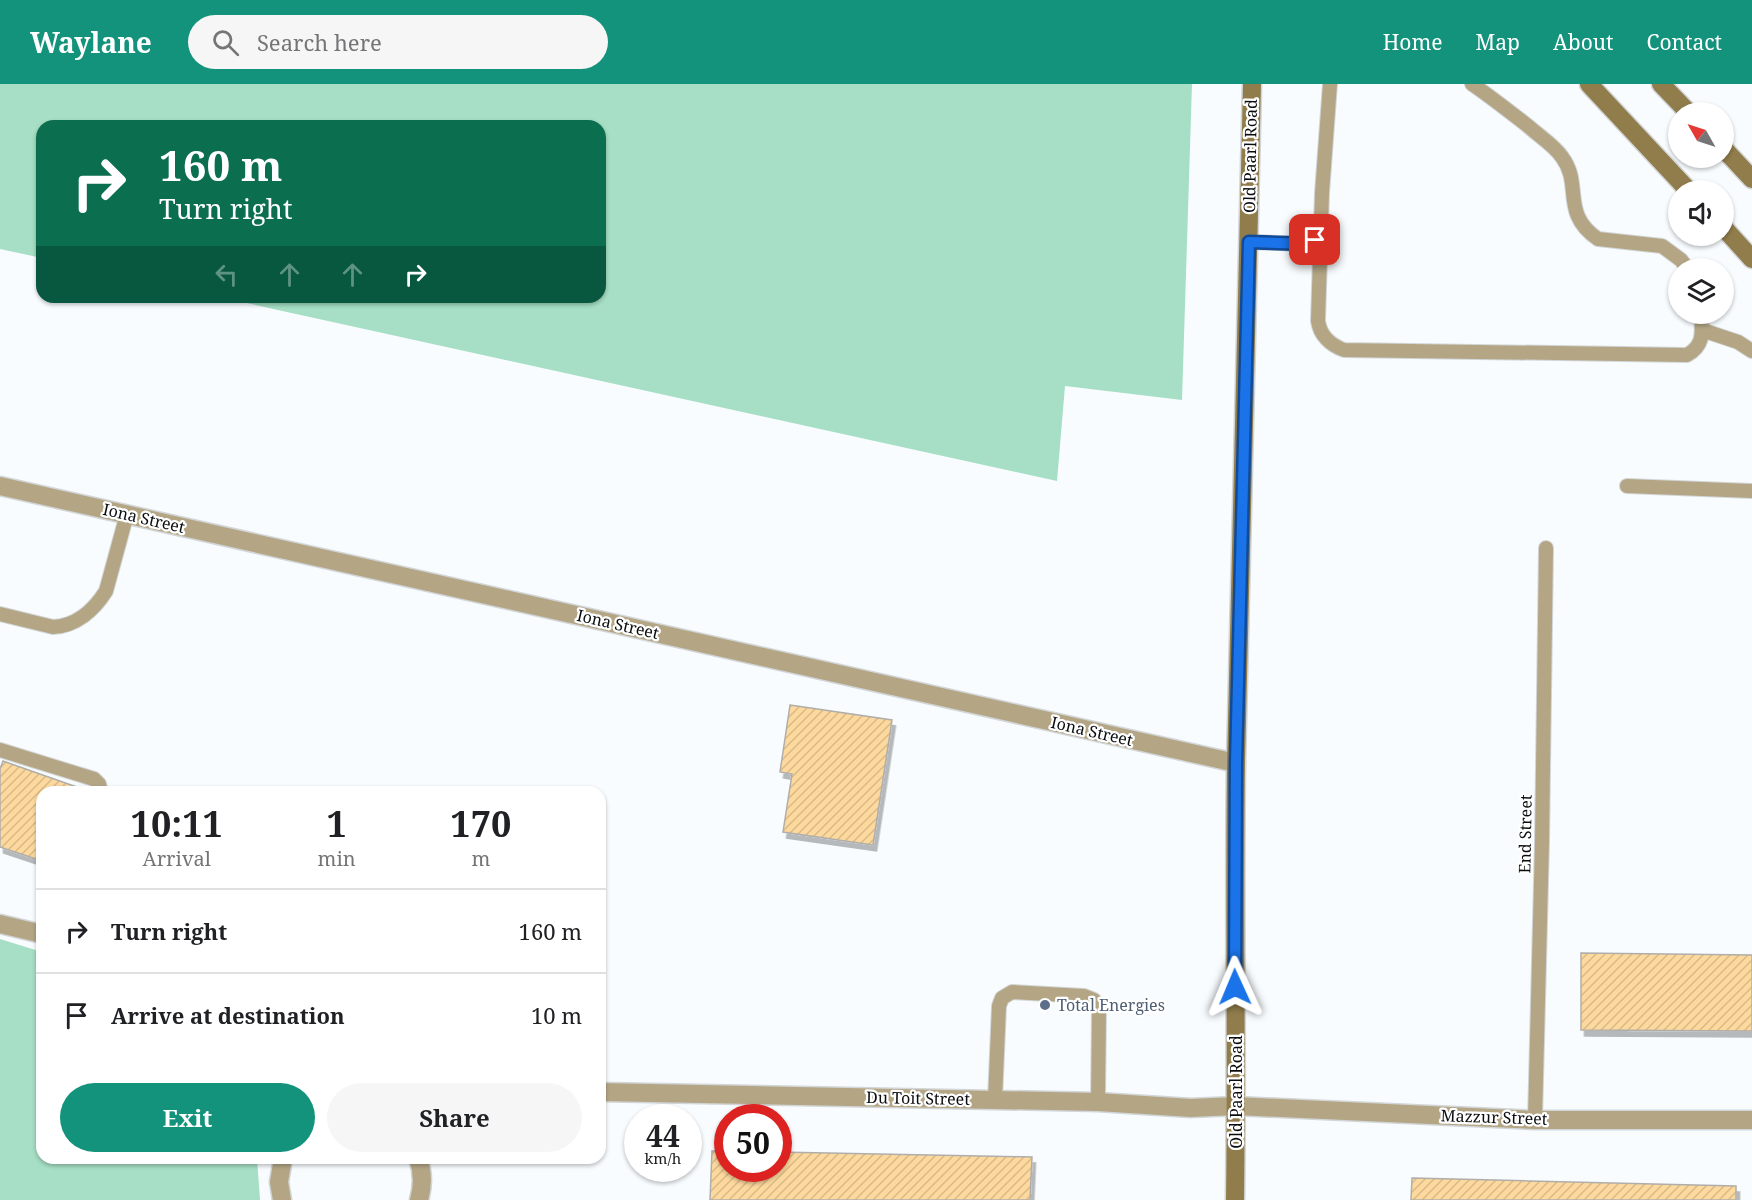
<!DOCTYPE html>
<html lang="en">
<head>
<meta charset="utf-8">
<style>
  :root { --surface:#fff; --page:#f6f6f6; --text:#202124; --muted:#757577; --line:#e0e0e0; --accent:#13937b }
  body { margin:0; font-family:"Noto Serif",serif; background:var(--page); color:var(--text); height:100vh; display:flex; flex-direction:column; font-size:22px; white-space:nowrap }
  * { box-sizing:border-box; margin:0 }
  p { font-size:20px; color:var(--muted) }
  .icon { flex:none; width:33px; height:33px; fill:none; stroke:currentColor; stroke-width:2; stroke-linecap:round; stroke-linejoin:round }
  .map { position:relative; flex:1; overflow:hidden }
  .panel { position:absolute; left:36px; top:702px; width:570px; height:378px; display:flex; flex-direction:column; background:var(--surface); border-radius:18px; box-shadow:0 2px 4px #0004 }
  .panel>* { flex:none }
  .banner { position:absolute; left:36px; top:36px; width:570px; height:183px; border-radius:18px; box-shadow:0 2px 4px #0004; background:#0b6e4f; color:#fff; overflow:hidden }
  .needle { width:39px; rotate:309deg }
  .buttons { position:absolute; left:1668px; top:18px; display:grid; gap:12px }
  .buttons a { display:grid; place-items:center; width:66px; height:66px; border-radius:50%; background:var(--surface); box-shadow:0 2px 4px #0004; font-size:30px }
  .speed { position:absolute; left:624px; top:1020px; display:flex; gap:12px; font-size:30px; font-weight:700; text-align:center }
  .speed>* { display:grid; place-content:center; width:78px; height:78px; border-radius:50%; background:var(--surface); box-shadow:0 2px 4px #0004; line-height:1 }
  .speed small { font-size:15px; font-weight:400 }
  .speed .limit { border:9px solid #d22; background:#fff; color:#111 }
  .pin { position:absolute; display:grid; place-items:center; width:51px; height:51px; color:#fff; margin:-26px; border-radius:12px; box-shadow:0 3px 9px #0006 }
  .me { position:absolute; width:66px; margin:-33px; rotate:359deg; stroke-linejoin:round; filter:drop-shadow(0 0 4px #0008) }
  .turn { display:flex; align-items:center; gap:21px; height:126px; padding:0 24px; font-size:27px }
  .turn .icon { width:78px; height:78px; stroke-width:2.5 }
  .turn b { display:block; font-size:42px; line-height:51px }
  .lanes { display:flex; align-items:center; height:57px; padding:0 24px; background:#0003; justify-content:center; gap:30px; direction:ltr }
  .lanes .off { opacity:.35 }
  .eta { display:flex; justify-content:space-evenly; align-items:center; height:102px; text-align:center }
  .eta b { font-size:36px; font-weight:700; line-height:42px }
  .cta { display:flex; gap:12px; margin-top:auto; padding:12px 24px }
  .cta a { flex:1; height:69px; border-radius:36px; background:var(--accent); color:#fff; font-size:24px; font-weight:700; line-height:69px; text-align:center }
  .cta a+a { background:var(--page); color:var(--text) }
  ul { padding:0; list-style:none }
  li { display:flex; align-items:center; gap:18px; height:84px; padding:0 24px; border-top:2px solid var(--line) }
  li div { flex:1 }
  li b { display:block; font-size:22px }
  li em { font-style:normal }
  header { display:flex; align-items:center; gap:36px; box-sizing:border-box; height:84px; padding:0 30px; background:var(--accent); color:#fff }
  header strong { font-size:28px }
  nav { display:flex; gap:33px; margin-inline-start:auto; font-size:21px }
  .search { width:420px; height:54px; background:var(--page); display:flex; align-items:center; gap:15px; box-sizing:border-box; padding:0 21px; border-radius:33px; color:var(--muted); font-size:22px }
  .map>svg:first-child { display:block }
  .grass { fill:#a6dfc5 }
  .building { fill:url(#building-hatch); stroke:#b0aeaa; stroke-width:1.5; filter:url(#shadow) }
  .lines { fill:none; stroke-linecap:round; stroke-linejoin:round }
  .service-casing { stroke:#d2d6d8; stroke-width:16 }
  .minor-casing { stroke:#d2d6d8; stroke-width:21 }
  .secondary-casing { stroke:#d2d6d8; stroke-width:21 }
  .service { stroke:#b4a685; stroke-width:14 }
  .minor { stroke:#b4a685; stroke-width:18 }
  .secondary { stroke:#917d4b; stroke-width:18 }
  .route-casing { stroke:#114b97; stroke-width:15 }
  .route { stroke:#1a73e8; stroke-width:10 }
  .service-dot { fill:#5c6f8a; stroke:#fff; stroke-width:2 }
  .labels { text-anchor:middle; stroke-width:4.5; stroke-linejoin:round; paint-order:stroke }
  .street-label { font-size:16px; fill:#0b0c0d; stroke:#fff }
  .service-label { font-size:16px; fill:#4e5e75; stroke:#fff; text-anchor:start }
</style>
</head>
<body>
<header>
<strong>Waylane</strong>
<div class="search"><svg class="icon" aria-label="search" viewBox="0 0 24 24"><circle cx="10" cy="10" r="6"/><path d="M15 15l6 6"/></svg>Search here</div>
<nav><a>Home</a><a>Map</a><a>About</a><a>Contact</a></nav>
</header>
<div class="map">
<svg width="1752" height="1116" viewBox="0 0 1752 1116">
  <defs>
    <pattern id="building-hatch" width="6" height="6" patternUnits="userSpaceOnUse" patternTransform="scale(1.5)"><rect width="6" height="6" fill="#fed99e"/><path d="M-1 1l2-2M0 6l6-6M5 7l2-2" fill="none" stroke="#d8b987"/></pattern>
    <filter id="shadow"><feDropShadow dx="3.5" dy="6" stdDeviation="0" flood-color="#0004"/></filter>
  </defs>
  <rect width="100%" height="100%" fill="#f8fcff"/>
  <g class="grass">
    <path d="M0 0H1192L1182 316 1065 302 1057 397 219 213H600V42H42V174L0 165Z"/>
    <path d="M0 855 42 868V1074H257L260 1116H0Z"/>
  </g>
  <g class="building">
    <path d="M790 621 892 636 873 761 783 748 792 690 780 688Z"/>
    <path d="M3 677 91 708H42V772L40 771 39 776 0 763V685Z"/>
    <path d="M1581 869 1752 871V947L1581 946Z"/>
    <path d="M712 1067H728V1084H778V1068L1032 1073 1030 1116H710Z"/>
    <path d="M1412 1094 1736 1102V1116H1411Z"/>
  </g>
  <g class="lines">
    <g class="service-casing">
      <g id="service">
        <path d="M1330 0 1322 109 1318 237C1320 251 1330 261 1344 266L1687 271C1705 261 1702 247 1701 230"/>
        <path d="M1472 0C1491 13 1510 28 1528 42 1539 52 1554 61 1562 73 1583 101 1560 129 1598 155L1662 162 1681 176 1687 184"/>
        <path d="M1249 158 1309 160 1320 151"/>
        <path d="M1702 246 1738 258 1752 267"/>
        <path d="M1627 402 1752 407"/>
        <path d="M0 530 53 543C76 542 94 526 106 507L127 430"/>
        <path d="M0 666 94 695 99 700 101 708"/>
        <path d="M995 1016 999 922 1002 914 1012 908 1084 912 1094 916 1099 925 1098 1018"/>
        <path d="M1535 1036 1542 758 1546 464"/>
      </g>
    </g>
    <g class="minor-casing">
      <g id="minor">
        <path d="M0 402 1236 679"/>
        <path d="M0 840 42 850"/>
        <path d="M600 1008 1098 1018 1191 1024 1236 1022 1535 1036H1752"/>
        <path d="M418 1074C423 1088 423 1102 419 1116"/>
        <path d="M282 1116 279 1098 283 1074"/>
      </g>
    </g>
    <g class="secondary-casing">
      <g id="secondary">
        <path d="M1589 0 1688 106"/>
        <path d="M1661 0 1688 28"/>
        <path d="M1724 65 1752 95"/>
        <path d="M1724 144 1752 175"/>
        <path d="M1235 1116C1237 970 1234 824 1236 679 1240 452 1247 226 1252 0"/>
      </g>
    </g>
    <use href="#service" class="service"/>
    <use href="#minor" class="minor"/>
    <use href="#secondary" class="secondary"/>
  </g>
  <g class="lines">
    <g class="route-casing">
      <path id="route" d="M1235 903 1236 680 1249 158 1309 160 1315 156"/>
    </g>
    <use href="#route" class="route"/>
  </g>
  <circle class="service-dot" cx="1045" cy="921" r="6"/>
  <g class="labels">
    <g class="street-label">
      <text transform="translate(1250 72) rotate(-89)" y="6">Old Paarl Road</text>
      <text transform="translate(144 434) rotate(13)" y="6">Iona Street</text>
      <text transform="translate(618 540) rotate(13)" y="6">Iona Street</text>
      <text transform="translate(1092 647) rotate(13)" y="6">Iona Street</text>
      <text transform="translate(1525 750) rotate(-89)" y="6">End Street</text>
      <text transform="translate(1236 1008) rotate(-90)" y="6">Old Paarl Road</text>
      <text transform="translate(918 1014) rotate(1)" y="6">Du Toit Street</text>
      <text transform="translate(1494 1033) rotate(2)" y="6">Mazzur Street</text>
    </g>
    <g class="service-label">
      <text x="1057" y="927">Total Energies</text>
    </g>
  </g>
</svg>
<div class="buttons">
<a><svg class="needle" viewBox="-14 -14 28 28"><path d="M0-13l5 13h-10z" fill="#e53935"/><path d="M0 13l5-13h-10z" fill="#757577"/></svg></a>
<a><svg class="icon" aria-label="sound" viewBox="0 0 24 24"><path d="M4 9h4l5-4v14l-5-4H4zM17 9q2 3 0 6"/></svg></a>
<a><svg class="icon" aria-label="layers" viewBox="0 0 24 24"><path d="M12 4l9 5-9 5-9-5zM3 14l9 5 9-5"/></svg></a>
</div>
<div class="speed"><div>44<small>km/h</small></div><div class="limit">50</div></div>
<div class="pin" style="left:1315px;top:156px;background:#d93025"><svg class="icon" aria-label="arrive" viewBox="0 0 24 24"><path d="M6 21V4h12l-3 4 3 4H6"/></svg></div>
<svg class="me" style="left:1235px;top:903px" viewBox="-20 -20 40 40"><path d="M0-17L14 15 0 8-14 15z" fill="#1a73e8" stroke="#fff" stroke-width="4"/></svg>
<div class="banner">
<div class="turn"><svg class="icon" aria-label="right" viewBox="0 0 24 24"><path d="M7 20v-9h11M14 6l5 5-5 5"/></svg><div><b>160 m</b>Turn right</div></div>
<div class="lanes"><svg class="icon off" aria-label="left" viewBox="0 0 24 24"><path d="M17 20v-9H6M10 6l-5 5 5 5"/></svg><svg class="icon off" aria-label="ahead" viewBox="0 0 24 24"><path d="M12 20V5M6 11l6-6 6 6"/></svg><svg class="icon off" aria-label="ahead" viewBox="0 0 24 24"><path d="M12 20V5M6 11l6-6 6 6"/></svg><svg class="icon" aria-label="right" viewBox="0 0 24 24"><path d="M7 20v-9h11M14 6l5 5-5 5"/></svg></div>
</div>
<section class="panel">
<div class="eta">
<div><b>10:11</b><p>Arrival</p></div>
<div><b>1</b><p>min</p></div>
<div><b>170</b><p>m</p></div>
</div>
<ul>
<li><svg class="icon" aria-label="right" viewBox="0 0 24 24"><path d="M7 20v-9h11M14 6l5 5-5 5"/></svg><div><b>Turn right</b></div><em>160 m</em></li>
<li><svg class="icon" aria-label="arrive" viewBox="0 0 24 24"><path d="M6 21V4h12l-3 4 3 4H6"/></svg><div><b>Arrive at destination</b></div><em>10 m</em></li>
</ul>
<div class="cta"><a>Exit</a><a>Share</a></div>
</section>
</div>
</body>
</html>
